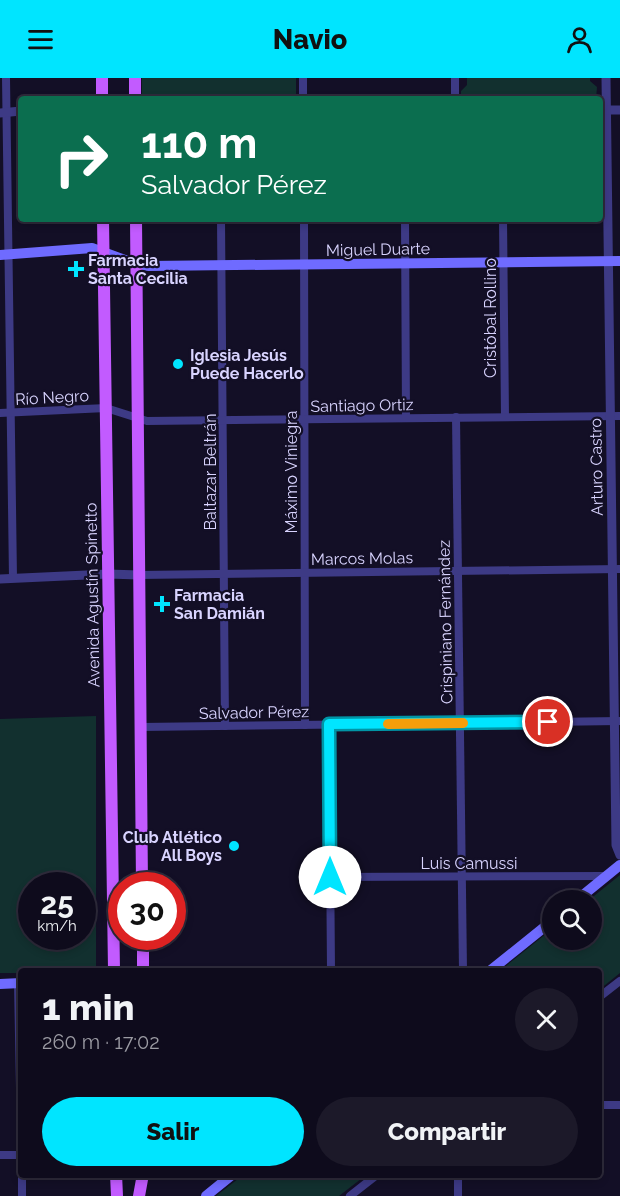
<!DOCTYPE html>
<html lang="es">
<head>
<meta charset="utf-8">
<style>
  :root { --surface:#0e0b1c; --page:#1c1929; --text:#f1f3f6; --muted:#9b9ba3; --line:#2e2b3b; --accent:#00e5ff }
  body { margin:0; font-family:Raleway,sans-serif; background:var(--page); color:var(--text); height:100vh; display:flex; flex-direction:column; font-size:22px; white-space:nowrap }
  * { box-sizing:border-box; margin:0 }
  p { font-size:20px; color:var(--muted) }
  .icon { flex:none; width:33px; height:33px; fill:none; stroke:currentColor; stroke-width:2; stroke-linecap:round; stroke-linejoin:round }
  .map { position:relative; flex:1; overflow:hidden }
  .panel { position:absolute; left:18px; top:890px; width:584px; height:210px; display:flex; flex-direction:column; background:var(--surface); border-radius:6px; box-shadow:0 3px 9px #0003,0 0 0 2px var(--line) }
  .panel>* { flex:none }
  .hud { position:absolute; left:18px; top:18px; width:585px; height:126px; border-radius:6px; box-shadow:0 3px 9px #0003,0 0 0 2px var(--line); background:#0b6e4f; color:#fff; overflow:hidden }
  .buttons { position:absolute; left:542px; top:812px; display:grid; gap:12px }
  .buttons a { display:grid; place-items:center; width:60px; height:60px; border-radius:50%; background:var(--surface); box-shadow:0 3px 9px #0003,0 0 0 2px var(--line); font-size:30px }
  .speed { position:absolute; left:18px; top:794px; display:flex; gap:12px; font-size:30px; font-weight:700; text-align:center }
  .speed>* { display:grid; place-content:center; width:78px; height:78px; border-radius:50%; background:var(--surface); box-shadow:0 3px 9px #0003,0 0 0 2px var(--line); line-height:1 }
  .speed small { font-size:15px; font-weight:400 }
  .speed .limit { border:9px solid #d22; background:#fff; color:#111 }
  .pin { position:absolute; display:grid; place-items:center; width:51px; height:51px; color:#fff; margin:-26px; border:3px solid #fff; border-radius:50%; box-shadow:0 2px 6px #0007 }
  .me { position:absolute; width:66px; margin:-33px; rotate:0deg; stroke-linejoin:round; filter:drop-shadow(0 0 4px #0008) }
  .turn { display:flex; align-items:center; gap:21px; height:126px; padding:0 24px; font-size:27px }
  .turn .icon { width:78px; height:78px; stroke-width:2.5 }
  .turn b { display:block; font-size:42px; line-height:51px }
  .round { display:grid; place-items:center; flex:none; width:63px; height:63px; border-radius:32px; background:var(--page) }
  .overview { display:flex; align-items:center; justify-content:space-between; height:102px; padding:0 24px }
  h1 { font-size:36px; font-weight:800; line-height:45px }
  .button { display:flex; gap:12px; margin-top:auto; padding:12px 24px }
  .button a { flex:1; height:69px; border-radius:36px; background:var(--accent); color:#111; font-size:24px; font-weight:800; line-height:69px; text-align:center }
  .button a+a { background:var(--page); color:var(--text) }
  header { display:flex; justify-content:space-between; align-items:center; height:78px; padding:0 24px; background:var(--accent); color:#111; font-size:27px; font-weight:800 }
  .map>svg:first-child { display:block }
  .green { fill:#12302f; fill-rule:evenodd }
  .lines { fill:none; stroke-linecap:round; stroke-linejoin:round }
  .minor { stroke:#3d3a85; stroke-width:8 }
  .tertiary { stroke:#3d3a85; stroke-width:9 }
  .secondary { stroke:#6f6bff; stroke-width:10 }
  .primary { stroke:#c25bff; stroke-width:12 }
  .route-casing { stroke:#0095a6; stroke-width:15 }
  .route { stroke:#00e5ff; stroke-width:10 }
  .slow { stroke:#f59e0b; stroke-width:10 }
  .poi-dot { fill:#00e5ff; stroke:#130f26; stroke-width:2 }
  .labels { text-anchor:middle; stroke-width:4.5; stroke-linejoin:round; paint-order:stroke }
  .street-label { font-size:16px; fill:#d9d4ff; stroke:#130f26 }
  .poi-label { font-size:16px; font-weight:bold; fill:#d9d4ff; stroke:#130f26; text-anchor:start }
</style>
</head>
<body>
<header><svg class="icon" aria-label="menu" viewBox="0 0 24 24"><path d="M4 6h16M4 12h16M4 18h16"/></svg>Navio<svg class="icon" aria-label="person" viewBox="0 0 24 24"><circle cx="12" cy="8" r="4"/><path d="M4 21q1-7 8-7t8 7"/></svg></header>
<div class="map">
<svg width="620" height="1118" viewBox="0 0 620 1118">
  <rect width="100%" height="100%" fill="#130f26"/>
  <g class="green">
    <rect x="142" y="0" width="154" height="21"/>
    <path d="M467 0H590V3L597 9 596 21H461V13L467 7Z"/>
    <path d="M96 638V892H21V895H0V641ZM32 807H82V858H32Z"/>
    <path d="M620 797V895L599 912 598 892H501L552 851V861H591V822H589Z"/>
    <path d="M243 1097V1096L366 1097 339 1118H216Z"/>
  </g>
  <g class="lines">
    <g class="minor">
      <path d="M6 0 13 500"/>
      <path d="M303 0V21"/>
      <path d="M455 0V21"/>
      <path d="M221 141 225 648"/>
      <path d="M304 141 305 647"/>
      <path d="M405 141 406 340"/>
      <path d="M503 141 505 339"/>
      <path d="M0 335 106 330 147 343 620 338"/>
      <path d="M456 339 463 892"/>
      <path d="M139 497 620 491"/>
      <path d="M329 646 331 892"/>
      <path d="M141 649 620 643"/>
      <path d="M330 799 607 798"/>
      <path d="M18 905 21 1063"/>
      <path d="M598 920 620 903"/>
      <path d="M598 1027H620"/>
      <path d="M0 1077H21"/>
      <path d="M22 1096V1118"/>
      <path d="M458 1096V1118"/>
      <path d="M350 1118 378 1096"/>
    </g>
    <g class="tertiary">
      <path d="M606 0 616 767 620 777"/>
      <path d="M601 32H620"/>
      <path d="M0 35 21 33"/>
      <path d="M0 501 108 496 139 497"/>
    </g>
    <g class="secondary">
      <path d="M0 177 92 170 136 186 149 188 620 183"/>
      <path d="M577 822 620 787"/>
      <path d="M491 892 552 843"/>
      <path d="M0 906 21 905"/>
      <path d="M206 1118 233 1096"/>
    </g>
    <g class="primary">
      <path d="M102 0V21"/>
      <path d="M135 0V21"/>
      <path d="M103 141 114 892"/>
      <path d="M136 141 142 807"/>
      <path d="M143 858V892"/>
      <path d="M116 1096 117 1118"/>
      <path d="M139 1118 143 1096"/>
    </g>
  </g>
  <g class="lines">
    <g class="route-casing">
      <path id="route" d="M330 799 329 646 548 644"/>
    </g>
    <use href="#route" class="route"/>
    <path class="slow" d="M388 646 463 645"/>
  </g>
  <g class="poi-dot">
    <path d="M73 182h6v6h6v6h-6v6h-6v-6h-6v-6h6z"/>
    <circle cx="178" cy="286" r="6"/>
    <path d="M159 517h6v6h6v6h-6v6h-6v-6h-6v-6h6z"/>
    <circle cx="234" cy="768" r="6"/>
  </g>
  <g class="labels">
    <g class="street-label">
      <text transform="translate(378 171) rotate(-1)" y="6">Miguel Duarte</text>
      <text transform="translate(490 240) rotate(-90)" y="6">Cristóbal Rollino</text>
      <text transform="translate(52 319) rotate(-3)" y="6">Río Negro</text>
      <text transform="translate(362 327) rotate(-1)" y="6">Santiago Ortiz</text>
      <text transform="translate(596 389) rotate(-91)" y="6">Arturo Castro</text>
      <text transform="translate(210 394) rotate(-90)" y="6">Baltazar Beltrán</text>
      <text transform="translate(291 394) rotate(-90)" y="6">Máximo Viniegra</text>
      <text transform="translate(362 480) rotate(-1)" y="6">Marcos Molas</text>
      <text transform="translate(92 517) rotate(-91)" y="6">Avenida Agustín Spinetto</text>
      <text transform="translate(445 544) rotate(-91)" y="6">Crispiniano Fernández</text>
      <text transform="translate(254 634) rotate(-1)" y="6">Salvador Pérez</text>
      <text x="469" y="791">Luis Camussi</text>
    </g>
    <g class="poi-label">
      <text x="88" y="188">Farmacia<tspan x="88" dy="18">Santa Cecilia</tspan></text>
      <text x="190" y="283">Iglesia Jesús<tspan x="190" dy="18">Puede Hacerlo</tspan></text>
      <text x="174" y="523">Farmacia<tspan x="174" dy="18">San Damián</tspan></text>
      <text x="222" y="765" text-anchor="end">Club Atlético<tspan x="222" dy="18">All Boys</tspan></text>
    </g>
  </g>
</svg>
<div class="buttons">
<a><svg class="icon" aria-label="search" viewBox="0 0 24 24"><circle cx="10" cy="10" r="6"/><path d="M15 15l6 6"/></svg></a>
</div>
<div class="speed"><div>25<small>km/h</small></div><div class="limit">30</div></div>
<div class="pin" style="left:548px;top:644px;background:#d93025"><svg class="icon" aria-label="arrive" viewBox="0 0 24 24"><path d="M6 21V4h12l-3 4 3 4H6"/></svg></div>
<svg class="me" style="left:330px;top:799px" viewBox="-20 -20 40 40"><circle r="19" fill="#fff"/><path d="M0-13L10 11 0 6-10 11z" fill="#00e5ff"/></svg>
<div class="hud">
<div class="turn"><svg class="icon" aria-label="right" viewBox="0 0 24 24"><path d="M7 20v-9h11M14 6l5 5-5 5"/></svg><div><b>110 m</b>Salvador Pérez</div></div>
</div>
<section class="panel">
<div class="overview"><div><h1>1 min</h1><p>260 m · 17:02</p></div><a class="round"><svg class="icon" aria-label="close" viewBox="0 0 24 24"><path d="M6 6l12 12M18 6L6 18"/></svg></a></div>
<div class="button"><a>Salir</a><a>Compartir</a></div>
</section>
</div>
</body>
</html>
